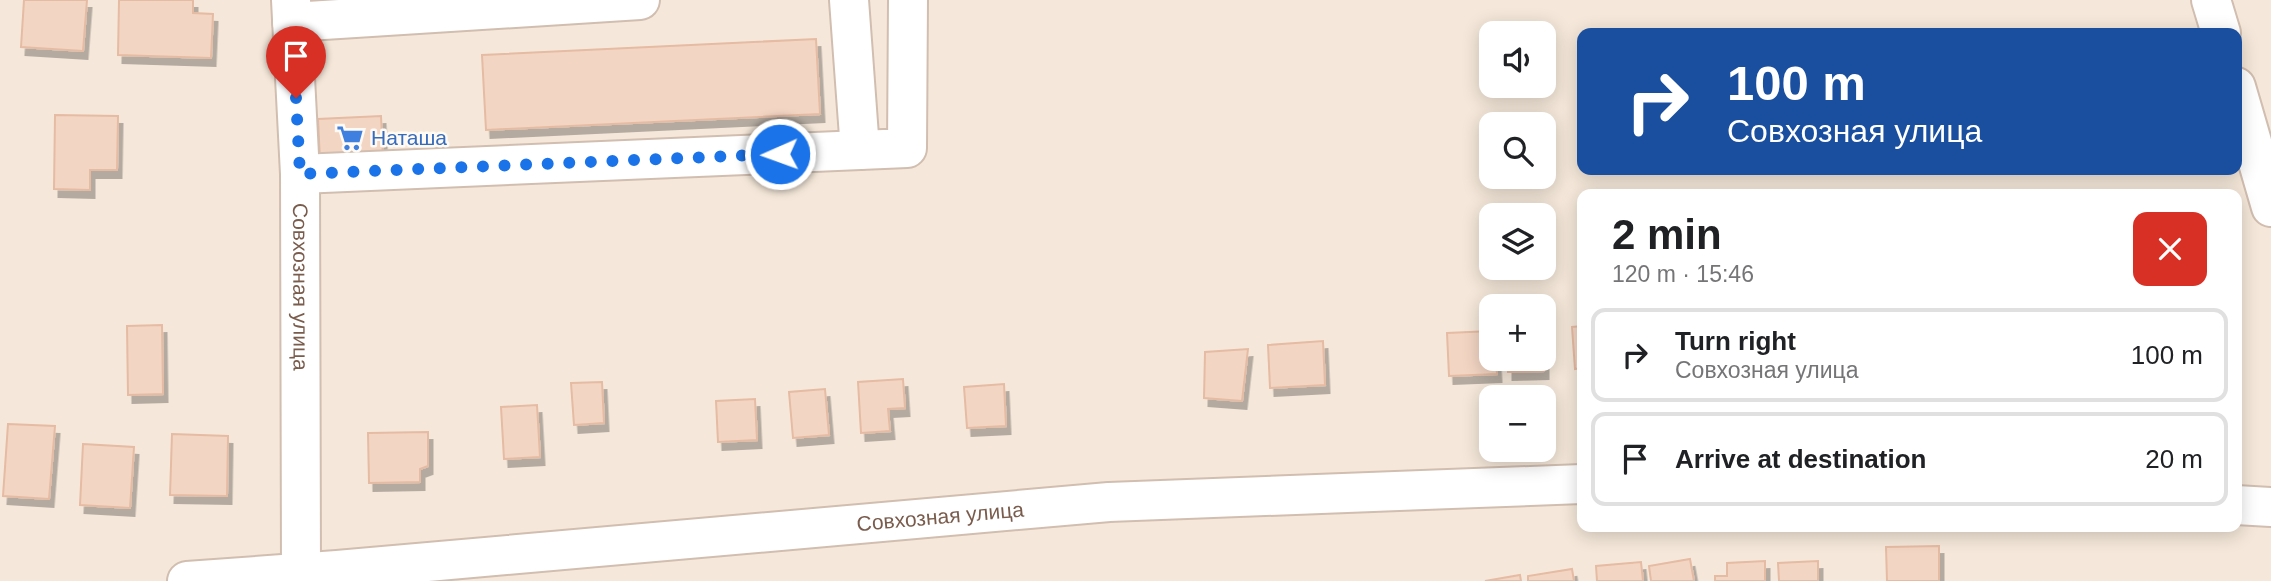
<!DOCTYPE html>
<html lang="en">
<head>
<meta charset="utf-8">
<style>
  :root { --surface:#fff; --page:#f2f2f2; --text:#202124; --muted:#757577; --line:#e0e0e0 }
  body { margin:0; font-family:Arial,sans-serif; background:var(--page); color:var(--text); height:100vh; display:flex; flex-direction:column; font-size:26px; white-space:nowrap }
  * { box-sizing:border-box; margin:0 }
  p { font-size:23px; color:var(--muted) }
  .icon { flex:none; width:38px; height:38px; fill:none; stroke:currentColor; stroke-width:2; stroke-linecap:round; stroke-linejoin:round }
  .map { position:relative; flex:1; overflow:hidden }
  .panel { position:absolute; left:1577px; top:189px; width:665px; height:343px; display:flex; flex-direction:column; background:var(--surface); border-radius:14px; box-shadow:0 4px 18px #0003 }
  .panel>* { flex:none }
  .banner { position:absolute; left:1577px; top:28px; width:665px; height:147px; border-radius:14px; box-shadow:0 4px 18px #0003; background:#1a4fa0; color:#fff; overflow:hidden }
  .fabs { position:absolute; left:1479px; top:21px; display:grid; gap:14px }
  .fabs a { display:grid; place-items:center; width:77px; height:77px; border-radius:14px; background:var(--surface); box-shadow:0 4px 18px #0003; font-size:35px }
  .pin { position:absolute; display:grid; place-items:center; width:60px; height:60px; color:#fff; margin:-72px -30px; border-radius:50% 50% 50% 0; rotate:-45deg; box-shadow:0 0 7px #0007 }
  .pin .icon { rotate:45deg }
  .me { position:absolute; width:77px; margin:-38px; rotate:268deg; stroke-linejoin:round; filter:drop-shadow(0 0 5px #0008) }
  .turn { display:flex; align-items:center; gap:24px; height:147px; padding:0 35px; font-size:32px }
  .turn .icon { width:91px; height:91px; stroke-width:2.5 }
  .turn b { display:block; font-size:49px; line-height:60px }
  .round { display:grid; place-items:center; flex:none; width:74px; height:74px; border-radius:14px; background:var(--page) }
  .headline { display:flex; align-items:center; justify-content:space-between; height:119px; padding:0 35px }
  h1 { font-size:42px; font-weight:600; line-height:52px }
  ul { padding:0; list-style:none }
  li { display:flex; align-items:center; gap:21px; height:94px; margin:0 14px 10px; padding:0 21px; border:4px solid var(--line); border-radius:14px }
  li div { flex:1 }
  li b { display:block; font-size:26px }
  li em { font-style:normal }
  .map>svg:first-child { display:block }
  .residential { fill:#f5e8da; fill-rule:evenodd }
  .building { fill:#f3d5c3; stroke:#e6bba3; stroke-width:2; filter:url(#shadow) }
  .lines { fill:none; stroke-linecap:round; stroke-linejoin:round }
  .minor-casing { stroke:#d1beb0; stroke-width:42 }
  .minor { stroke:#fff; stroke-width:38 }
  .route { stroke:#1a73e8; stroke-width:12; stroke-dasharray:0 21.6 }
  .labels { text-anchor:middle; stroke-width:5; stroke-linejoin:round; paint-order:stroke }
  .shop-label { font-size:21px; fill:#366cbe; stroke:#fffaf3; text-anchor:start }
  .street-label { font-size:21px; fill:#7a5c4d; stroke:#fffaf3 }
</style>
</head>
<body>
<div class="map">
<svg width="2271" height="581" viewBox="0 0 2271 581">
  <defs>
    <filter id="shadow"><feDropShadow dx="4.5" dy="8" stdDeviation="0" flood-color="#0004"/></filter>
  </defs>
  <rect width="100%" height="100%" fill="#fdf6ec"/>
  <path class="residential" d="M0 0H2271V581H0ZM1491 33H1544V86H1491ZM1582 33H2236V170H1582ZM1491 124H1544V177H1491ZM1582 194H2236V527H1582ZM1491 215H1544V268H1491ZM1491 306H1544V359H1491ZM1491 397H1544V450H1491Z"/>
  <g class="building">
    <path d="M24 0H87L83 51 21 47Z"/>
    <path d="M119 0H193V13L213 14 211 58 118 55Z"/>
    <path d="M816 39 820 114 486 130 482 55Z"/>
    <path d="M55 115 118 116 117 170H90V190L54 189Z"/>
    <path d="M381 116 383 157 320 160 318 119Z"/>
    <path d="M162 325 163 394 128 395 127 326Z"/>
    <path d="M1582 326V368L1575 369 1572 327Z"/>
    <path d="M1491 331V359H1496L1497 374 1449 376 1447 333Z"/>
    <path d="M1544 334V371L1508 372V359H1544Z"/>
    <path d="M1323 341 1325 385 1270 388 1268 345Z"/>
    <path d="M1248 349 1242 401 1204 398 1205 352Z"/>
    <path d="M903 379 905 408 888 409 890 431 861 433 858 382Z"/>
    <path d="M602 382 604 423 574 425 571 383Z"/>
    <path d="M1004 384 1006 426 967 428 964 387Z"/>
    <path d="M825 389 829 435 793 438 789 392Z"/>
    <path d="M755 399 757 440 718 442 716 401Z"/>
    <path d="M537 405 540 457 504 459 501 407Z"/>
    <path d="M8 424 55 426 49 499 3 496Z"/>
    <path d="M428 432V466L420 469V482L369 483 368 433Z"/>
    <path d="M172 434 228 436 227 496 170 495Z"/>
    <path d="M83 444 134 447 130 508 80 505Z"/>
    <path d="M1939 546V581H1887L1886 547Z"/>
    <path d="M1690 559 1694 581H1651L1649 566Z"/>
    <path d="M1765 561V581H1715V576H1727V563Z"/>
    <path d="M1818 561V581H1779L1778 563Z"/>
    <path d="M1641 562 1643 581H1597L1596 566Z"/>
    <path d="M1572 569 1574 581H1528V576Z"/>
    <path d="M1520 575 1521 581H1485Z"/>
  </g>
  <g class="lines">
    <g class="minor-casing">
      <g id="minor">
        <path id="s1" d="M291 0 300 174 301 573"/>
        <path d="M849 0 860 150"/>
        <path d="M2211 0 2221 33"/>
        <path d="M292 22 640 0"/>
        <path d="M2236 87 2271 207"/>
        <path d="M300 174 907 148 908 0"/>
        <path d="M2236 505 2271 507"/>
        <path id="s2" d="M187 581 337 570 1109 502 1582 484"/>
      </g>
    </g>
    <use href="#minor" class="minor"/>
  </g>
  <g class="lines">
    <path class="route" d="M296 98 300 174 780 154"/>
  </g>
  <defs>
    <g id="supermarket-bare" transform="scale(2.1)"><path d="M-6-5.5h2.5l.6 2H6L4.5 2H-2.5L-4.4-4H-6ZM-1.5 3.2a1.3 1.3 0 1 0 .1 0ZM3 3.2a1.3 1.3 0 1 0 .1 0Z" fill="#3f7fe0" stroke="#fffaf3" stroke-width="2.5" paint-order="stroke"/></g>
  </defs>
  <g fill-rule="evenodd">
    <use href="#supermarket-bare" x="350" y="138"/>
  </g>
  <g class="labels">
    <g class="shop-label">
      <text x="371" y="145">Наташа</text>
    </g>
    <g class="street-label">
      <text dy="7" stroke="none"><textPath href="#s1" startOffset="287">Совхозная улица</textPath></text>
      <text dy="7" stroke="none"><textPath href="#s2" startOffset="756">Совхозная улица</textPath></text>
    </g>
  </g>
</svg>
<div class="fabs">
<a><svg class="icon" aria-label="sound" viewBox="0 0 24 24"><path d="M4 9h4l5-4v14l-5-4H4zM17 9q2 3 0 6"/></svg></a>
<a><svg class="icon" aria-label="search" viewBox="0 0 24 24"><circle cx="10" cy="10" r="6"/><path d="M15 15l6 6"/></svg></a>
<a><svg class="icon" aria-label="layers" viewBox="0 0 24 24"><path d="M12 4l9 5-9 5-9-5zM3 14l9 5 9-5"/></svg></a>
<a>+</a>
<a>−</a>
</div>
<div class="pin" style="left:296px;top:98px;background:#d93025"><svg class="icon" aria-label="arrive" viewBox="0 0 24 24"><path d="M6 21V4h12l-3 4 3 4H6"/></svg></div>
<svg class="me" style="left:780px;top:154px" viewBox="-20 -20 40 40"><circle r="17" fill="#1a73e8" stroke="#fff" stroke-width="3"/><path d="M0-11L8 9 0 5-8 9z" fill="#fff"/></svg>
<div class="banner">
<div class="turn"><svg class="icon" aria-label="right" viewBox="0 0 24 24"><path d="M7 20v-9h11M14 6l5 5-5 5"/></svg><div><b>100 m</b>Совхозная улица</div></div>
</div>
<section class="panel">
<div class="headline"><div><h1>2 min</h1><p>120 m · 15:46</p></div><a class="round" style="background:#d93025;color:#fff"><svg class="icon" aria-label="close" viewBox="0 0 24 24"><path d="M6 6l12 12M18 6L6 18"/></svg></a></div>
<ul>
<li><svg class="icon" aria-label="right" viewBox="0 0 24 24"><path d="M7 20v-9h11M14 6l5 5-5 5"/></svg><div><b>Turn right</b><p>Совхозная улица</p></div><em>100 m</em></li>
<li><svg class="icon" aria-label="arrive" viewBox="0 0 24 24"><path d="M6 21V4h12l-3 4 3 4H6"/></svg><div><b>Arrive at destination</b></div><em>20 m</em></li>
</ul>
</section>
</div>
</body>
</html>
